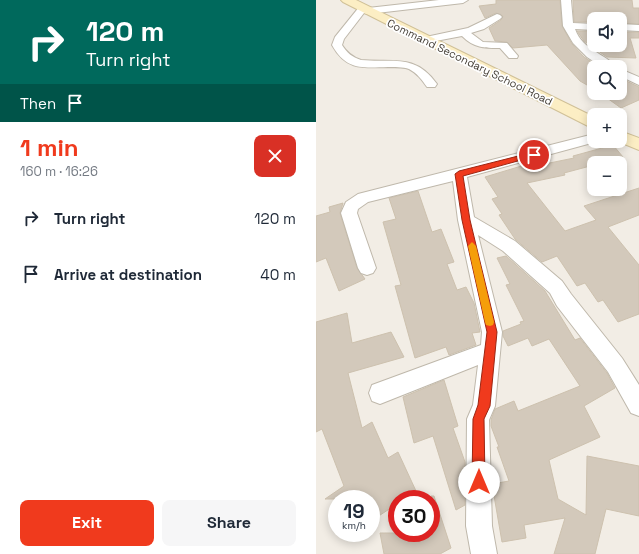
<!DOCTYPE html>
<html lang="en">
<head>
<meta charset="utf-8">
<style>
  :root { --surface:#fff; --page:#f6f6f7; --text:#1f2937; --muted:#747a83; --accent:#f03a1d }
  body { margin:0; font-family:"Space Grotesk",sans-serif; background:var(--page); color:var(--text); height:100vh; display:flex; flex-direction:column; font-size:15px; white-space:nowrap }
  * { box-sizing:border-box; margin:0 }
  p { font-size:13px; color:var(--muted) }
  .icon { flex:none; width:22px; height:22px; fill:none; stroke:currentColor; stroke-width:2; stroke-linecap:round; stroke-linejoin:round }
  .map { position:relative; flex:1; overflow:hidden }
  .details { display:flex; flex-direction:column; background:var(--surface); width:316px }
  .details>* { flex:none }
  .guide { background:#00695c; color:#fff; overflow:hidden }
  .controls { position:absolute; left:271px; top:12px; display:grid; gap:8px }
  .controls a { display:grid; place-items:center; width:40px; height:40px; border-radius:8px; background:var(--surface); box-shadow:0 2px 10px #0003; font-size:20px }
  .speed { position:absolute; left:12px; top:490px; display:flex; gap:8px; font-size:20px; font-weight:700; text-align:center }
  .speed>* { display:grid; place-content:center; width:52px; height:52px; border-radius:50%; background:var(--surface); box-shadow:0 2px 10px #0003; line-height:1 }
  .speed small { font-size:10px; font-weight:400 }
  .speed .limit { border:6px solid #d22; background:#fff; color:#111 }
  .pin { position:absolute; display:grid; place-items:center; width:34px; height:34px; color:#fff; margin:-17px; border:2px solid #fff; border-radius:50%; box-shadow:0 1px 4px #0007 }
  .me { position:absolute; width:44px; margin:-22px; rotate:0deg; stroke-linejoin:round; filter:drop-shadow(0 0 3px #0008) }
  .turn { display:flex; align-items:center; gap:14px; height:84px; padding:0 20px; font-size:18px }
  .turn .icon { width:52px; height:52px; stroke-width:2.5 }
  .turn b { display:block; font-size:28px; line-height:34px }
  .then { display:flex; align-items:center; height:38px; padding:0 20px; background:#0003; gap:8px; font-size:15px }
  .round { display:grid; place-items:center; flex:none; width:42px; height:42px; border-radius:8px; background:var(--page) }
  .headline { display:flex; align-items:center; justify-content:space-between; height:68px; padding:0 20px }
  h1 { font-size:24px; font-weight:700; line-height:30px; color:var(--accent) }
  .button { display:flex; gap:8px; margin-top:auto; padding:8px 20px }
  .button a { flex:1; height:46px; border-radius:8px; background:var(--accent); color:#fff; font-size:16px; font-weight:700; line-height:46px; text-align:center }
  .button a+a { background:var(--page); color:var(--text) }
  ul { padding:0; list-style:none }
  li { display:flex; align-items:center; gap:12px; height:56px; padding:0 20px }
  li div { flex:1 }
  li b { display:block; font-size:15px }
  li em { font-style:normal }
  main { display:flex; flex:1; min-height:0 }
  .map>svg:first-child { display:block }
  .building { fill:#d3c9bb; stroke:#cdc1ae }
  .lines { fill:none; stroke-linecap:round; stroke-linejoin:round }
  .street-casing { stroke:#bfb8ab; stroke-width:2 }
  .secondary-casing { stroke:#d0c097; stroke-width:2 }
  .street { fill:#fff; fill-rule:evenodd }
  .secondary { fill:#fceec4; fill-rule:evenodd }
  .route { fill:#f03a1d; stroke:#9c2613 }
  .slow { fill:#f59e0b }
  .labels { text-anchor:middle; stroke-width:3.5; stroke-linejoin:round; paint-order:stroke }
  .far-street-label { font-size:11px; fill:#433d35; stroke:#fff }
</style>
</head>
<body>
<main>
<section class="details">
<div class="guide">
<div class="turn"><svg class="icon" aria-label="right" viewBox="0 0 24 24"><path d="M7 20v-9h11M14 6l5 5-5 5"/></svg><div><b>120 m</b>Turn right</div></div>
<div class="then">Then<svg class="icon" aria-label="arrive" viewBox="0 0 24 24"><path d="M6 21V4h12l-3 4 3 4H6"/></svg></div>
</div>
<div class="headline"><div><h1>1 min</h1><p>160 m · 16:26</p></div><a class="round" style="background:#d93025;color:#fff"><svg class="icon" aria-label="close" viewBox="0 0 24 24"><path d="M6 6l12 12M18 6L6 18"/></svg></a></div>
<ul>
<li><svg class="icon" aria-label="right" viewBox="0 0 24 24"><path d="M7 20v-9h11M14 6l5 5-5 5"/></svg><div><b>Turn right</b></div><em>120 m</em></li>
<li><svg class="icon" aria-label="arrive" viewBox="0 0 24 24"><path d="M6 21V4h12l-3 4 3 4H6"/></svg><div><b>Arrive at destination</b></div><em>40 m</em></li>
</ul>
<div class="button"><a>Exit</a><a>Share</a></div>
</section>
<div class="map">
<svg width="323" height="554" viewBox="0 0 323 554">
  <rect width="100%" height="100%" fill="#f2ede5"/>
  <g class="building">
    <path d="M180 0H244L246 26 256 44 268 57 283 67H278V89L264 81 231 45 197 48 191 42 179 41 173 28 185 20 187 16 180 13 169 18 163 6 180 4Z"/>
    <path d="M257 0H316L317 8H323V24L304 23V19H278V22H258Z"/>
    <path d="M261 31H278V45H304V32H323V38H314L320 58 291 57 268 41Z"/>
    <path d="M304 78 323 87V100L305 108 284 93H304Z"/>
    <path d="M297 145 307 157 284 163H278V165L248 173 249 175 211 183 249 231 280 220 268 206 323 188V215L292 227 323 265V314L302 322 287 300 282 302 269 283 261 286 241 256 226 262 199 239 183 215 186 214 176 199 182 197 169 177 212 164 214 167 258 158 257 156Z"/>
    <path d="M102 191 116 232 125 229 138 262 131 264 141 290 150 287 158 303 164 332 156 333 160 345 133 355 130 347 99 358 79 286 85 285 67 222 80 219 73 198Z"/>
    <path d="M27 203 24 213 41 268 49 279 23 291 10 258 0 262V216L14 212 13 207Z"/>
    <path d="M190 256 229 291 259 340 264 338 291 373 299 388 268 406 284 437 233 460 242 499 270 515 271 456 323 466V516L290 509 279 554H238L249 518 208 525 210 538 186 542 176 484 193 481 181 447H183L175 426V420L179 409 198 401 202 411 264 386 233 339 216 346 212 338 192 346 187 336V331L205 324 204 322 208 321 190 285 194 284 181 258Z"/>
    <path d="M31 313 36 343 75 332 88 357 32 373 46 428 56 422 72 458 82 452 100 491 88 499H81V504L55 521V499H9L28 486 6 429 0 432V322Z"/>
    <path d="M128 380 142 426 137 428 149 462V505L140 510 117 436 98 443 87 397Z"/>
    <path d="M115 496H118L135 548 124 554H68L64 533H115Z"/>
  </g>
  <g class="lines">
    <g class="street-casing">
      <g id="street">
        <path d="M123 0H152L147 3 52 14 48 13 28 39 26 45C31 53 36 57 45 60 77 63 99 53 121 84L119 87H111C106 80 101 73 93 69 87 67 78 67 72 67 45 68 30 70 16 45L19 37 44 6H50L52 8Z"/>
        <path d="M245 0H255L257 23 278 24V30L259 29C267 51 289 53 300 67H286L271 57 257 43 247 26Z"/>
        <path d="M181 14 184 15 186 17 184 19 168 29 155 33 167 42 191 43 202 56 201 58H193L184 48C168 48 158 48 146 36L109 43 104 40 105 38 152 28Z"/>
        <path d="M304 24 323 25V31L304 30Z"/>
        <path d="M304 69 323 77V85L304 76Z"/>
        <path d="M278 134V141H283L151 177 158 217 199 241 246 281 255 294 306 358 323 385V416L315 413 292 372 241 306 234 293 187 251 162 235 186 332 179 406 173 420 176 526 181 554H155L150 526 151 419 157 405 162 365 64 404 56 401 53 393 56 385 165 345 166 332 142 220 137 181 52 202 42 209 41 213 60 268 57 273 51 275 45 273 42 268 25 213 30 202 42 194Z"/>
      </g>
    </g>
    <g class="secondary-casing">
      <g id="secondary">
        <path d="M25 0H40L278 117V128L272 126 27 2Z"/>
        <path d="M304 131 323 138V150L301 141H304Z"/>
      </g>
    </g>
    <use href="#street" class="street"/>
    <use href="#secondary" class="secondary"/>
  </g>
  <path class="route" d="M218 152 220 153V156L147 176 154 220 181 332 174 406 168 419 169 482 167 487 163 488 158 487 156 482 157 419 162 405 171 332 146 220 139 174 143 171Z"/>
  <path class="slow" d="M156 242 160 246 178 322 177 325 174 326 170 325 169 322 152 246Z"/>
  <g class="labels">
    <g class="far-street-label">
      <text transform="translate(154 62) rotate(26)" y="4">Command Secondary School Road</text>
    </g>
  </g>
</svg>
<div class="controls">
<a><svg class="icon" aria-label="sound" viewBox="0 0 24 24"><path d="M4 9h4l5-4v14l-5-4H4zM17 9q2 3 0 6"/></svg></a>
<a><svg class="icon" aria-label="search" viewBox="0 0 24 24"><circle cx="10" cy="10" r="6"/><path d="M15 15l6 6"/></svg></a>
<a>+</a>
<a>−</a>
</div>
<div class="speed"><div>19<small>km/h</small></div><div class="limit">30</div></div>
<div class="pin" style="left:218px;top:155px;background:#d93025"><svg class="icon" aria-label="arrive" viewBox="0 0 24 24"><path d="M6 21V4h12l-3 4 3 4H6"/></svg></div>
<svg class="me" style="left:163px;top:482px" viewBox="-20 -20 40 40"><circle r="19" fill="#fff"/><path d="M0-13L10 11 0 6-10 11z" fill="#f03a1d"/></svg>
</div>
</main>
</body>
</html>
